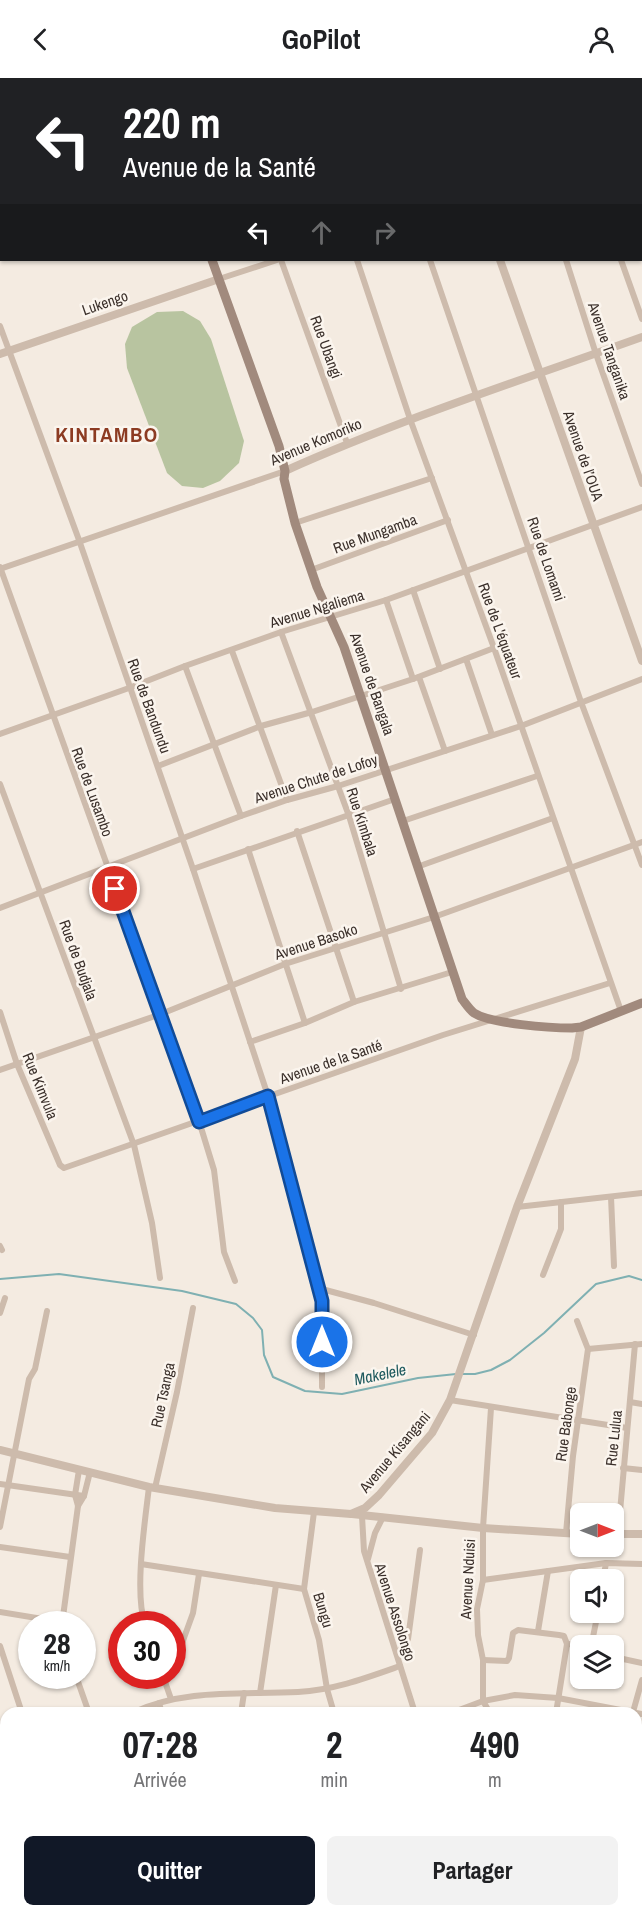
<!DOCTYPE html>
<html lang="fr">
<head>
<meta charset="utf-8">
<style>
  :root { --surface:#fff; --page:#f2f2f2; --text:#202124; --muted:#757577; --accent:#111827 }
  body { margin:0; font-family:"Archivo Narrow",sans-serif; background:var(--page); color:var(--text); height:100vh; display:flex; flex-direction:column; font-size:22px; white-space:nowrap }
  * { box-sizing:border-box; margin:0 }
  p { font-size:20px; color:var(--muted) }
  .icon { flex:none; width:33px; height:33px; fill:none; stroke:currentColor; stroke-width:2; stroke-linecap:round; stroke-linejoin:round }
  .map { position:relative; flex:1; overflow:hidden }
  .panel { position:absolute; left:0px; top:1629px; width:642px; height:210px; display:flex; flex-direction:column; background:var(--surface); border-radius:18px 18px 0 0; box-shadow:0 2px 4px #0004 }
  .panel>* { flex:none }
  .guide { position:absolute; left:0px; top:0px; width:642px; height:183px; box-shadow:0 2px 4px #0004; background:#202124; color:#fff; overflow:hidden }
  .needle { width:39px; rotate:90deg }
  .buttons { position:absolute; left:570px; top:1425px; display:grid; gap:12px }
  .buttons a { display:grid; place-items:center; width:54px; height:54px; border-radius:9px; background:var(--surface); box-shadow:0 2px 4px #0004; font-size:30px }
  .speed { position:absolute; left:18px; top:1533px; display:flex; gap:12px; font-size:30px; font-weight:700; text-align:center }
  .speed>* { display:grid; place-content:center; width:78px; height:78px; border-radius:50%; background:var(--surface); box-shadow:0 2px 4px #0004; line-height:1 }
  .speed small { font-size:15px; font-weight:400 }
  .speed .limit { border:9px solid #d22; background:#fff; color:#111 }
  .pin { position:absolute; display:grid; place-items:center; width:51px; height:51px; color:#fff; margin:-26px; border:3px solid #fff; border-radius:50%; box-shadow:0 2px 6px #0007 }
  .me { position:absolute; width:66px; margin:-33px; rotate:0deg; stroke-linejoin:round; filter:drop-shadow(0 0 4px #0008) }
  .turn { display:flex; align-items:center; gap:21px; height:126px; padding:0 24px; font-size:27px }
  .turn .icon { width:78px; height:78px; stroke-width:2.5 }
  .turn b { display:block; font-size:42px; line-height:51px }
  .lanes { display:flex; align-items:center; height:57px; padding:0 24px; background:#0003; justify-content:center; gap:30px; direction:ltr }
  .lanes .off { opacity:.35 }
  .eta { display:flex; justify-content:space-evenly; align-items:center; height:102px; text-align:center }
  .eta b { font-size:36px; font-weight:700; line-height:42px }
  .action { display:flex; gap:12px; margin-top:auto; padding:12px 24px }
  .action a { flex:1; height:69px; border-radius:9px; background:var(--accent); color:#fff; font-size:24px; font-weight:700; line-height:69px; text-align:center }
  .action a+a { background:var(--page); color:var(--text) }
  header { display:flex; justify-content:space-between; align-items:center; height:78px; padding:0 24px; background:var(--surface); font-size:27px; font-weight:700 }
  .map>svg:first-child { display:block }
  .green { fill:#b8c4a0 }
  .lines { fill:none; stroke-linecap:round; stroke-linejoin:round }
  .stream { stroke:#7fb0b2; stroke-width:2 }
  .minor { stroke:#cdbbac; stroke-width:6 }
  .tertiary { stroke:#cdbbac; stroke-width:8 }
  .secondary { stroke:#a18a7d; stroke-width:9 }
  .route-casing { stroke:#114b97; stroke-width:15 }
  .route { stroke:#1a73e8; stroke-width:10 }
  .labels { text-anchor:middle; stroke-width:5; stroke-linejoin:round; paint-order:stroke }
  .street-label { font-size:15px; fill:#3b302b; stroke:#fbf5ee }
  .water-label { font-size:16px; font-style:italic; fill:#1f5a5e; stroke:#fbf5ee }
  .district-label { font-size:21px; font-weight:bold; letter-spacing:1.5px; fill:#8c3b22; stroke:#fbf5ee }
</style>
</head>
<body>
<header><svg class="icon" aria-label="back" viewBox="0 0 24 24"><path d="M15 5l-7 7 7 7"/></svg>GoPilot<svg class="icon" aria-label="person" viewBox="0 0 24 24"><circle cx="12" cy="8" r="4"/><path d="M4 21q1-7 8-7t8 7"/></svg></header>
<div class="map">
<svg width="642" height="1839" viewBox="0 0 642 1839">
  <rect width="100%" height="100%" fill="#f4ebe1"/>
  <path class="green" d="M183 233 200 243 211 261 244 363 239 385 220 403 203 410 182 408 167 395 127 290 125 266 132 249 157 234Z"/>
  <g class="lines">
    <g class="stream">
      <path d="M0 1201 59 1196 182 1213 236 1226 253 1240 262 1252 264 1277 273 1299 305 1313 342 1316 418 1300 456 1296"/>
      <path d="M462 1296H475L491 1292 510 1282 544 1255 596 1206 629 1198 642 1202"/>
      <path d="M636 1807 640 1793 642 1791"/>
      <path d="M628 1839 630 1833"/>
    </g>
    <g class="minor">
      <path d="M70 0V2"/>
      <path d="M369 0 373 2"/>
      <path d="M567 0 571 2"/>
      <path d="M246 2V0"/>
      <path d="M382 2 383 0"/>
      <path d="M0 5 2 9"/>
      <path d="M640 27 642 28"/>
      <path d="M640 39 642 35"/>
      <path d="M0 83 2 82"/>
      <path d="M640 97H642"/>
      <path d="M640 170 642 171"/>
      <path d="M281 182 347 365"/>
      <path d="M357 182 410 341 494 570 621 933"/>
      <path d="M430 182 581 624 642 787"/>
      <path d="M566 182 596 276 642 406"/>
      <path d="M621 182 642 241"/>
      <path d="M219 201 277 182"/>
      <path d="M0 248 79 462 193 791 268 1018 322 1223V1309"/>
      <path d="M295 445 432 400"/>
      <path d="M0 489 199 1043 214 1092 224 1174 235 1203"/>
      <path d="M0 491 285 393"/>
      <path d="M311 492 448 442"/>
      <path d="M413 512 440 591"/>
      <path d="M386 522 413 601"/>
      <path d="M281 554 349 738 401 911"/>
      <path d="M232 573 287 722"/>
      <path d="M466 581 492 657"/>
      <path d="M185 588 241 738"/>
      <path d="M419 599 445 673"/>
      <path d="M0 656 129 610 185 588 281 554 386 522 642 429"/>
      <path d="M158 688 261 648 312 634 413 601 494 570"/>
      <path d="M0 706 134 1067 152 1145 160 1200"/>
      <path d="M403 743 537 698"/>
      <path d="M297 753 354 924"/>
      <path d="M248 771 305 945"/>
      <path d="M417 789 553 740"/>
      <path d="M193 791 395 721"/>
      <path d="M0 830 241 738 287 722 338 708 521 648 642 601"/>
      <path d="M0 934 17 986 60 1087 64 1090 443 957 610 905"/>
      <path d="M250 964 305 945 354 924 452 894"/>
      <path d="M0 992 161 936 285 886 434 839 642 764"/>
      <path d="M611 1119 614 1188"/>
      <path d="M517 1129 642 1115"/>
      <path d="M0 1168 2 1172"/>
      <path d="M543 1197 561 1151V1124"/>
      <path d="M318 1210 374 1225 474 1257"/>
      <path d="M0 1235 5 1220"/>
      <path d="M588 1271 642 1266"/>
      <path d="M450 1322 627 1350"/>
      <path d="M630 1324 642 1326"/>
      <path d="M623 1390 642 1392"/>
      <path d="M0 1406 84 1418"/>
      <path d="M155 1410 177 1314 193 1230"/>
      <path d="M78 1428 84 1418 90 1394"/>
      <path d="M314 1434 304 1511 319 1562 327 1611 334 1635"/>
      <path d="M362 1438 364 1473 415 1635"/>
      <path d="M0 1449 29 1301 35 1291 47 1233"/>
      <path d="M566 1455 573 1378 588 1271 577 1243"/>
      <path d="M618 1456 635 1266"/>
      <path d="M0 1469 70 1479"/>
      <path d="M368 1481 375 1455 383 1439"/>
      <path d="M141 1486 304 1511"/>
      <path d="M483 1502 606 1485 642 1486"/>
      <path d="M603 1502 606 1485"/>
      <path d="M0 1534 61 1544"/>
      <path d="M62 1546 78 1428 75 1417 79 1392"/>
      <path d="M145 1546C134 1515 145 1443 149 1409"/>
      <path d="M538 1553 548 1493"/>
      <path d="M567 1566 588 1567 592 1564 598 1534"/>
      <path d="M0 1568 22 1635"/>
      <path d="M397 1576 408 1561 420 1472"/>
      <path d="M614 1579 642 1585"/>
      <path d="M483 1582 507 1583 509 1580 513 1555 518 1552 559 1557 564 1558 567 1566"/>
      <path d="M172 1593 193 1535 199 1496"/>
      <path d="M76 1598 89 1635"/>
      <path d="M163 1598 171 1621"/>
      <path d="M260 1615 276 1507"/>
      <path d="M159 1625 162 1635"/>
      <path d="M633 1634 642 1602"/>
      <path d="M132 1635C185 1610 242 1617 298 1614 334 1612 366 1600 400 1588"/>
      <path d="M241 1635 244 1615"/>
      <path d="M451 1635 483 1623 515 1617 558 1620 642 1636"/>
      <path d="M490 1635 483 1623V1582L478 1557 477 1531 483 1502V1450L491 1330"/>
      <path d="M556 1635 567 1566"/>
      <path d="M636 1701 642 1676"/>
      <path d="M0 1713 6 1711"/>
      <path d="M181 1833 184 1839"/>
      <path d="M256 1833 259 1839"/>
      <path d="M337 1833 340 1839"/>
      <path d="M546 1833V1839"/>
      <path d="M0 1838V1839"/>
      <path d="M110 1839 111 1833"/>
      <path d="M269 1839 281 1833"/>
      <path d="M581 1839 582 1833"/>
    </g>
    <g class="tertiary">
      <path d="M523 2V0"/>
      <path d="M500 182 642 583"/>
      <path d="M0 276 219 201"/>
      <path d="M285 393C401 341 522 302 642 259"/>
      <path d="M0 1372 149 1409 275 1430 351 1436 365 1430 379 1417 432 1355 450 1322 517 1129 575 981 581 949"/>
      <path d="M352 1436 483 1450 580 1456"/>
      <path d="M614 1456H642"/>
    </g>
    <g class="secondary">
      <path d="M148 0V2"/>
      <path d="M212 182 279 368 285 393 284 401 295 445 317 509 344 569 462 921C466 926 469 931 474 935 491 946 551 950 572 950L581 949 642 925"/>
    </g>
  </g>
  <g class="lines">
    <g class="route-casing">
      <path id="route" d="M115 811 199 1044 268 1018 322 1223V1264"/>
    </g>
    <use href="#route" class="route"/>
  </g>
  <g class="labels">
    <g class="street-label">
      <text transform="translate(105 225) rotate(-19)" y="5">Lukengo</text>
      <text transform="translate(326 269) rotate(70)" y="5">Rue Ubangi</text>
      <text transform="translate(609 273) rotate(71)" y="5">Avenue Tanganika</text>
      <text transform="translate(316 364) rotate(-23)" y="5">Avenue Komoriko</text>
      <text transform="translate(583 378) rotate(71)" y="5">Avenue de l’OUA</text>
      <text transform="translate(375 456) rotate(-20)" y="5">Rue Mungamba</text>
      <text transform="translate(546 481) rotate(71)" y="5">Rue de Lomami</text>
      <text transform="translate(317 531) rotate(-17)" y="5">Avenue Ngaliema</text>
      <text transform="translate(500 553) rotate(70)" y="5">Rue de L'équateur</text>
      <text transform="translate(372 606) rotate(71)" y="5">Avenue de Bangala</text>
      <text transform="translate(149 628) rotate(70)" y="5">Rue de Bandundu</text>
      <text transform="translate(316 701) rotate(-18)" y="5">Avenue Chute de Lofoy</text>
      <text transform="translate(92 714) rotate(70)" y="5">Rue de Lusambo</text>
      <text transform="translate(362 744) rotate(72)" y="5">Rue Kimbala</text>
      <text transform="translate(316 864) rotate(-18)" y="5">Avenue Basoko</text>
      <text transform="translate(78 882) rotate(70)" y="5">Rue de Budjala</text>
      <text transform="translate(331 984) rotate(-19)" y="5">Avenue de la Santé</text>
      <text transform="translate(40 1008) rotate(68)" y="5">Rue Kimvula</text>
      <text transform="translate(163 1317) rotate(-78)" y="5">Rue Tsanga</text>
      <text transform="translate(566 1346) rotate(-82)" y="5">Rue Babonge</text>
      <text transform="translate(614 1360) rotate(-84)" y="5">Rue Lulua</text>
      <text transform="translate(395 1374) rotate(-50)" y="5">Avenue Kisangani</text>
      <text transform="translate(468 1501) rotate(-87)" y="5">Avenue Nduisi</text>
      <text transform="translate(323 1532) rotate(73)" y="5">Bungu</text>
      <text transform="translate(395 1534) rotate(72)" y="5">Avenue Assolongo</text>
    </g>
    <g class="water-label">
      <text transform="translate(380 1296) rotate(-12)" y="6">Makelele</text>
    </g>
    <g class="district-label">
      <text x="107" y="364">KINTAMBO</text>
    </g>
  </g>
</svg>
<div class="buttons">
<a><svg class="needle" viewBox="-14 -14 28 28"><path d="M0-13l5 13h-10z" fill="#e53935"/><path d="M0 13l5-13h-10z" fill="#757577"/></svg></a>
<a><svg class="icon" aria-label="sound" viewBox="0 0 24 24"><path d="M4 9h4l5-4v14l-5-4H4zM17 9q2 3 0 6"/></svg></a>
<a><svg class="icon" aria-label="layers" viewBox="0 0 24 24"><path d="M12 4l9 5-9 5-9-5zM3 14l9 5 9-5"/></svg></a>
</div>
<div class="speed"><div>28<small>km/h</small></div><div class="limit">30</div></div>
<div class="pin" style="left:115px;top:811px;background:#d93025"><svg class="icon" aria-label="arrive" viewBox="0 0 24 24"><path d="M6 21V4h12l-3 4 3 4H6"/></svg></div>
<svg class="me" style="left:322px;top:1264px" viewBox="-20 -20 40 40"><circle r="17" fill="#1a73e8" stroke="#fff" stroke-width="3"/><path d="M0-11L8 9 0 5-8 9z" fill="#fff"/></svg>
<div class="guide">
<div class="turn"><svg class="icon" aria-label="left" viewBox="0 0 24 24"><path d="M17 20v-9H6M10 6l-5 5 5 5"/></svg><div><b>220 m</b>Avenue de la Santé</div></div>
<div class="lanes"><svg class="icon" aria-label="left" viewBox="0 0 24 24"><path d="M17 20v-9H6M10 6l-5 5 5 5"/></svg><svg class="icon off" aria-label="ahead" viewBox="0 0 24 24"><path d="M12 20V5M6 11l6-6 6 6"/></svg><svg class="icon off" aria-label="right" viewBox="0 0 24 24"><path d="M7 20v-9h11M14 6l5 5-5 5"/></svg></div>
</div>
<section class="panel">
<div class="eta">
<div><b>07:28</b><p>Arrivée</p></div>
<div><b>2</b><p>min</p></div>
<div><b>490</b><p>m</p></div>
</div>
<div class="action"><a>Quitter</a><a>Partager</a></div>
</section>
</div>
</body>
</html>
